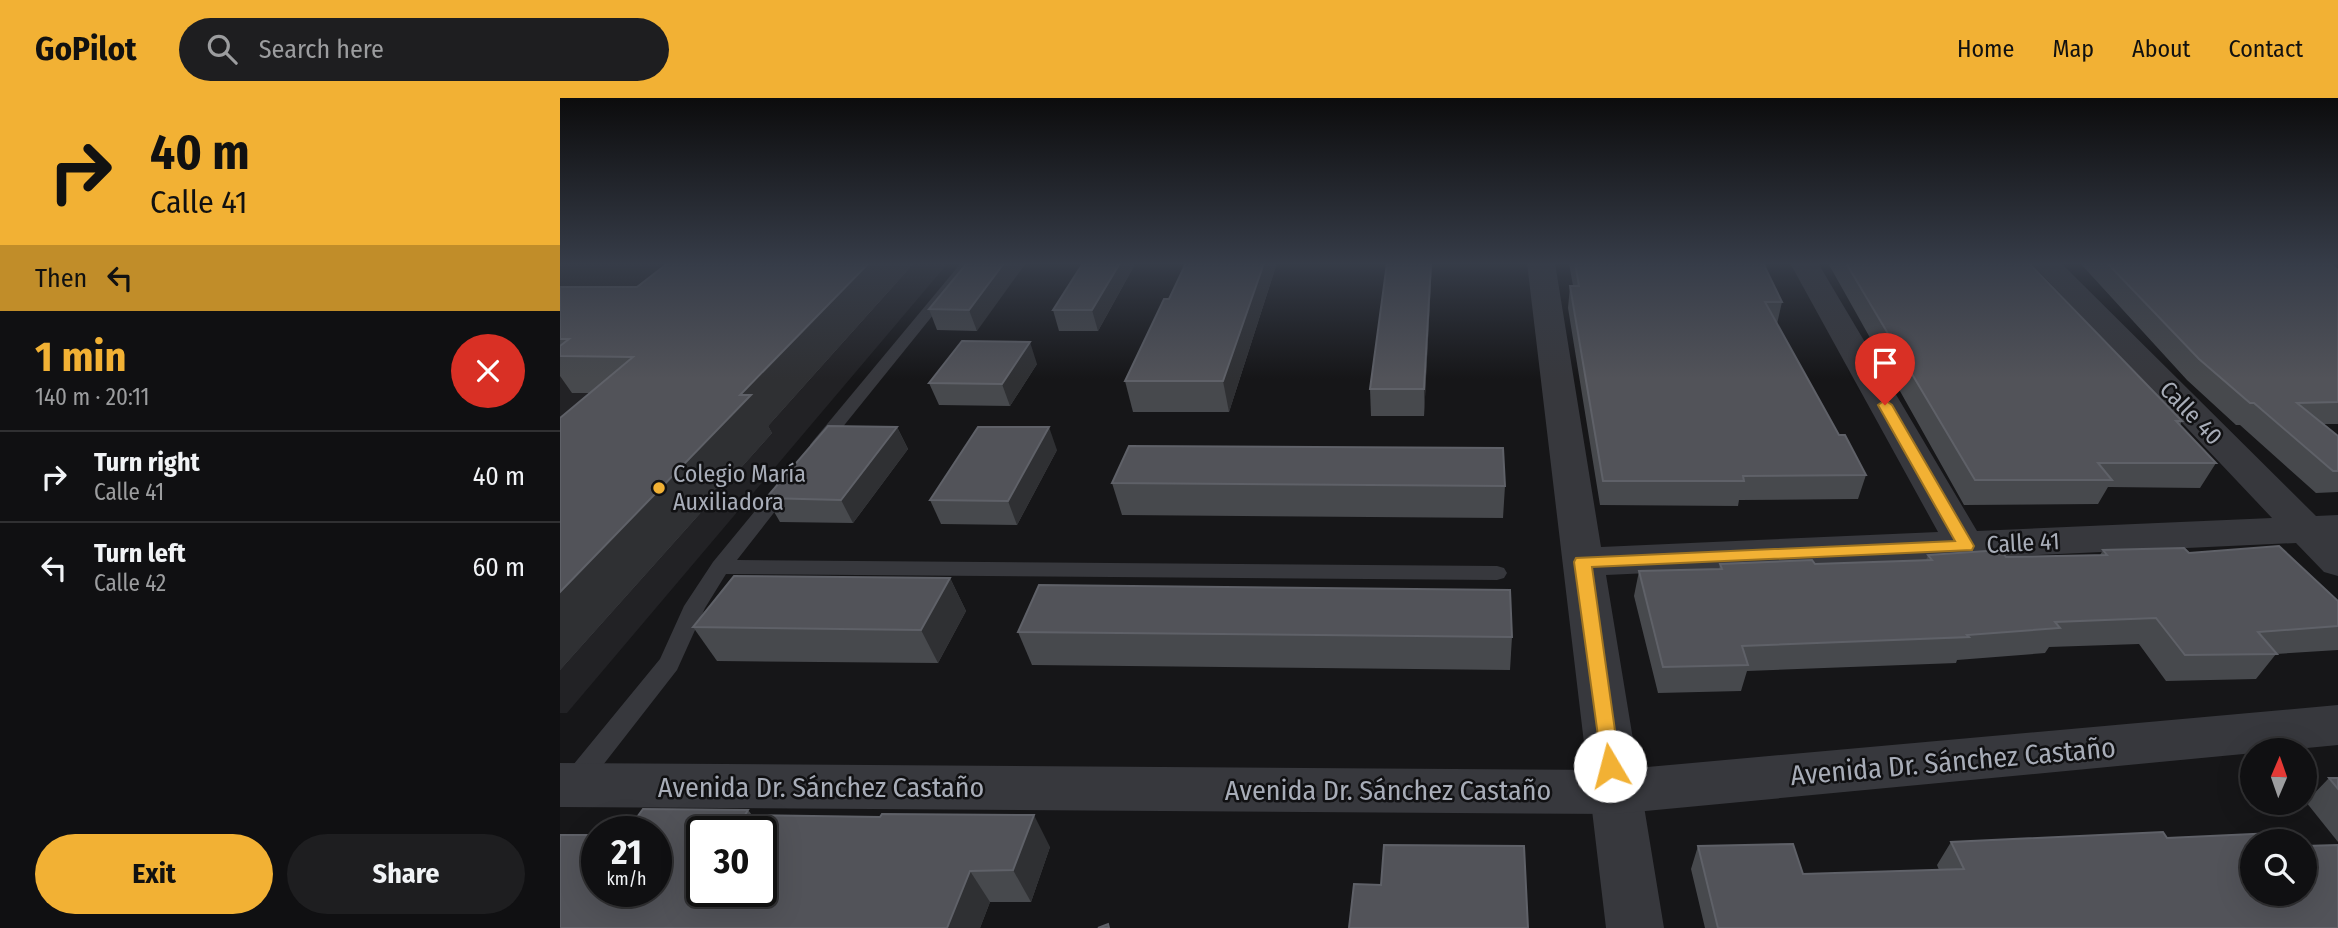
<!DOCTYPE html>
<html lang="en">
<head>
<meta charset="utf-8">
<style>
  :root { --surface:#101012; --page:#1e1e20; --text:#f1f3f6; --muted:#9c9d9f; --line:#303032; --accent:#f2b134 }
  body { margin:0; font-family:"Fira Sans Condensed",sans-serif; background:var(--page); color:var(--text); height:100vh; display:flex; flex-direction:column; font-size:26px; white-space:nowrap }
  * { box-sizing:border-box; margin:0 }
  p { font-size:23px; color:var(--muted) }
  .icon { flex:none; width:38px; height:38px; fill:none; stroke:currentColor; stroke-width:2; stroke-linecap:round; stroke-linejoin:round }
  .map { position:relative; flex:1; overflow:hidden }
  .details { display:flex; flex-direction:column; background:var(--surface); width:560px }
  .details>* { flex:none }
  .banner { background:#f2b134; color:#111; overflow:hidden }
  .needle { width:46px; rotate:2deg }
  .fabs { position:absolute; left:1680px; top:640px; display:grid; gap:14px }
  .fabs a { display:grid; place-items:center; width:77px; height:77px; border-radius:50%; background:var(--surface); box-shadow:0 7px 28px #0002,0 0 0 2px var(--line); font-size:35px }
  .speed { position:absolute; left:21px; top:718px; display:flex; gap:14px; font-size:35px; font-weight:700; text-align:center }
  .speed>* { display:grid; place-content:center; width:91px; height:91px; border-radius:50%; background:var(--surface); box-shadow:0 7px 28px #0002,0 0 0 2px var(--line); line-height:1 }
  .speed small { font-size:18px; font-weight:400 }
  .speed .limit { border:4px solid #111; border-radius:10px; background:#fff; color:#111 }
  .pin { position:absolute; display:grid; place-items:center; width:60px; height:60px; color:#fff; margin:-72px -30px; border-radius:50% 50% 50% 0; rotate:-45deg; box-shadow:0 0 7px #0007 }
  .pin .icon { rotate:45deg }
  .me { position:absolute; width:77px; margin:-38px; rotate:352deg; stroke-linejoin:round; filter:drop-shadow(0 0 5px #0008) }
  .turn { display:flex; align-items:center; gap:24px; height:147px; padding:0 35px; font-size:32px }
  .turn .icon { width:91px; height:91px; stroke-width:2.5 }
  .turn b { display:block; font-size:49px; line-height:60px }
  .then { display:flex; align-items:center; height:66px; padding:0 35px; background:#0003; gap:14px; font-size:26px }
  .round { display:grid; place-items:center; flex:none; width:74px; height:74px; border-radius:37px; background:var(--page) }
  .summary { display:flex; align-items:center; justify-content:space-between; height:119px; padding:0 35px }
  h1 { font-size:42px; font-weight:700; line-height:52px; color:var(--accent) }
  .primary-button { display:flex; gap:14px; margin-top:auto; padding:14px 35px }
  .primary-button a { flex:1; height:80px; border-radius:42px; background:var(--accent); color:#111; font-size:28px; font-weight:700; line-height:80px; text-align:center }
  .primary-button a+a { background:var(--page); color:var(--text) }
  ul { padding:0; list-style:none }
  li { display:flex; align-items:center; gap:21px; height:91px; padding:0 35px; border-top:2px solid var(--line) }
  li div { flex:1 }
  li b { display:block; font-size:26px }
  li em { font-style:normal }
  header { display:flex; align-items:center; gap:42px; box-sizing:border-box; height:98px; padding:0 35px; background:var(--accent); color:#111 }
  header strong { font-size:33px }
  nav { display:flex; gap:38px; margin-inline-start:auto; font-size:24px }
  .search { width:490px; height:63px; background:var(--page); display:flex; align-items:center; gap:18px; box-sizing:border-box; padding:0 24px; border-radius:38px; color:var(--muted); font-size:26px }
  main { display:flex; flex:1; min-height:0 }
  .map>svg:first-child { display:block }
  .built { fill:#222225 }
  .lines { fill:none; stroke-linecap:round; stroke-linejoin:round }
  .service { fill:#37383d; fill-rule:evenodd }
  .minor { fill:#37383d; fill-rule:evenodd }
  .tertiary { fill:#37383d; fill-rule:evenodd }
  .wall { fill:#47494d }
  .shaded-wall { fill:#2f3033 }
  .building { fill:#525359; stroke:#5f6168; stroke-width:2; fill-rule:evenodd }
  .route { fill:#f2b134; stroke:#9d7322; stroke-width:2 }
  .poi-dot { fill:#f2b134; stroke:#111113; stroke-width:2.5 }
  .labels { text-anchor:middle; stroke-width:5; stroke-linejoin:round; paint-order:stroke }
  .street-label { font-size:24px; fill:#a8adb8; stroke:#111113 }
  .poi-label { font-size:24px; fill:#a8adb8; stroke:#111113; text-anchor:start }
  .near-street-label { font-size:28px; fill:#a8adb8; stroke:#111113 }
</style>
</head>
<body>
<header>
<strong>GoPilot</strong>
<div class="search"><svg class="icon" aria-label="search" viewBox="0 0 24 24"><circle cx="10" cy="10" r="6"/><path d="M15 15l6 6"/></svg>Search here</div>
<nav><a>Home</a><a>Map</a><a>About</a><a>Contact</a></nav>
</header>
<main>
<section class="details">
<div class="banner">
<div class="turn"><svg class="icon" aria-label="right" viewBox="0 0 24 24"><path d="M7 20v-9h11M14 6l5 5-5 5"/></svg><div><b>40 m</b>Calle 41</div></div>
<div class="then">Then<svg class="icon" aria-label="left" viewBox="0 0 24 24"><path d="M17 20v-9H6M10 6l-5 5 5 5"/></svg></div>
</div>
<div class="summary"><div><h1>1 min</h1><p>140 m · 20:11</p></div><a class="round" style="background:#d93025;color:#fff"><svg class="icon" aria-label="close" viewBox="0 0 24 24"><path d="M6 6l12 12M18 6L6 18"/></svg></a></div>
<ul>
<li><svg class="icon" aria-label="right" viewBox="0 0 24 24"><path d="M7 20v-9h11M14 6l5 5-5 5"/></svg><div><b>Turn right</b><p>Calle 41</p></div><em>40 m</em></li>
<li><svg class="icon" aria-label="left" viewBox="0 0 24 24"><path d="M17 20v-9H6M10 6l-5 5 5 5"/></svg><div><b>Turn left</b><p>Calle 42</p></div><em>60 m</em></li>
</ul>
<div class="primary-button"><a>Exit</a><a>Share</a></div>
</section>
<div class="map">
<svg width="1778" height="830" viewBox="0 0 1778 830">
  <rect width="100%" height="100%" fill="#161618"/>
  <path class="built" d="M0 165H388L7 615H0Z"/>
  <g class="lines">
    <g class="service">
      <path d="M401 165H415L265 351H253L250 347 253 343Z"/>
      <path d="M225 383 234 389 177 462 937 468 944 470 947 475 944 480 937 482 166 476 145 510 117 572 22 694 13 697 4 694 0 686 4 678 100 561 124 508 153 464 218 385Z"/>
    </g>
    <path class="minor" d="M967 165H995L1041 449 1378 434 1230 165H1258L1417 433 1712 420 1471 165H1501L1756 418 1778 417V478L1764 474 1736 445 1046 477 1104 830H1046Z"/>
    <path class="tertiary" d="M1778 607V647L1054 716 0 709V665L1054 672Z"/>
  </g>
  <g class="wall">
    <path d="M247 165H354L208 328 212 335 0 572V320L29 295H12L0 278V189H77Z"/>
    <path d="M407 165 417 233 377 232 369 211Z"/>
    <path d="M523 165H574V168L538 233H499L493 212Z"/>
    <path d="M872 165 864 318H811L810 291Z"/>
    <path d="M1009 165H1203L1222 204 1217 226 1279 337 1306 377 1298 401 1179 402 1178 408 1040 407 1008 210 1010 188H1013Z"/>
    <path d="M1268 165H1469L1622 323 1620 327 1656 365 1640 390 1548 389 1538 406 1404 407Z"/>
    <path d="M1520 165H1769L1778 172V326H1764L1778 338V394L1756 395 1680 327H1676L1627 282Z"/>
    <path d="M716 168 669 314H573L565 283 609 201Z"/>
    <path d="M477 266 450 308 379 307 369 285Z"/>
    <path d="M337 329 348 351 293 425 220 424 206 400Z"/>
    <path d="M497 352 457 427 381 426 370 402Z"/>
    <path d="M552 385 945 388 943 420 562 417Z"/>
    <path d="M1543 452 1629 455 1778 503V552L1716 556 1696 581 1606 583 1579 546 1489 549 1485 555 1397 562 1396 565 1187 573 1181 593 1098 595 1074 498 1079 473 1159 471 1160 466H1255L1366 462 1368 457 1446 459 1540 457Z"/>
    <path d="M390 480 406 513 378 565 157 563 133 529Z"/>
    <path d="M458 534 952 539 950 572 472 567Z"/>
    <path d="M1769 680H1778V744L1746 704Z"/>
    <path d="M188 712 192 717 490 749 471 804H430L420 830H0L37 793Z"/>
    <path d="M1607 740 1778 830H1145L1131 771 1138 748 1243 776 1379 772 1377 767 1391 744Z"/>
  </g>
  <g class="shaded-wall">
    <path d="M309 165H354L208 328 212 335 0 572V494L180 297Z"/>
    <path d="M444 165H466L417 233 409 212Z"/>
    <path d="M560 165H574V168L538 233 532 212Z"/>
    <path d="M704 165H716V168L669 314 663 283Z"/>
    <path d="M871 165H872L864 318V291Z"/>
    <path d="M470 244 477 266 450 308 442 286Z"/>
    <path d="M337 329 348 351 293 425 281 402Z"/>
    <path d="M489 329 497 352 457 427 448 403Z"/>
    <path d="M390 480 406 513 378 565 361 532Z"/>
    <path d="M474 717 490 749 471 804 453 772Z"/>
    <path d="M410 773 430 804 420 830H387Z"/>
  </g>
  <g class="building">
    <path d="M108 165H309L180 297H191L0 494V320L73 259 0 258V248L9 241H0V189H77Z"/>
    <path d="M407 165H444L409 212 369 211Z"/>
    <path d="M523 165H560L532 212H493Z"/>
    <path d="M626 165H704L663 283H565L604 201H609Z"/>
    <path d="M827 165H871L864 291H810Z"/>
    <path d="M1015 165H1203L1222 204H1205L1279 337H1285L1306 377 1183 378 1184 383H1043L1010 188H1019Z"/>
    <path d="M1286 165H1469L1622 323H1616L1656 365H1538L1552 382H1415Z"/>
    <path d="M1547 165H1769L1778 172V304L1737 305 1778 338V373H1773L1694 305H1690L1639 261Z"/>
    <path d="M402 243 470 244 442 286 369 285Z"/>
    <path d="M268 328 337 329 281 402 206 400Z"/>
    <path d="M418 329H489L448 403 370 402Z"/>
    <path d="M569 348 943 350 945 388 552 385Z"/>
    <path d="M1719 448 1778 503V528L1698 534 1717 556 1625 557 1596 520 1495 524 1500 530 1407 537 1409 539 1182 548 1188 567 1103 569 1079 473 1162 471 1160 466 1252 462 1255 466 1372 462 1368 457 1441 452 1446 459 1547 457 1543 452 1624 450 1629 455Z"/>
    <path d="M174 478 390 480 361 532 133 529Z"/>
    <path d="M479 487 950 492 952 539 458 534Z"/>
    <path d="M1769 680H1778V691Z"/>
    <path d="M83 711 188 712 185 717 320 719 322 716 474 717 453 772 410 773 387 830H0V737H37V793H96V733H67ZM142 733H201V793H142Z"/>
    <path d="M1603 734 1607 740 1714 735 1720 744H1692V796H1745V748L1778 747V830H1158L1138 748 1233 746 1243 776 1404 771 1391 744Z"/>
    <path d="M824 747 964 748 968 830H789L794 786 821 787Z"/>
    <path d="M548 826 549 830H538Z"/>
  </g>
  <linearGradient id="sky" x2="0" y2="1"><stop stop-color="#0c0c0d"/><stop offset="0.59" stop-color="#363c48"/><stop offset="1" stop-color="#363c48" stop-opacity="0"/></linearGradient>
  <rect width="1778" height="281" fill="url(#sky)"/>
  <path class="route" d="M1325 302 1332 307 1414 448 1412 452 1032 469 1060 668 1057 674 1050 677 1043 674 1014 464 1016 460 1395 443 1318 307Z"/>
  <circle class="poi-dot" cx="99" cy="390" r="7"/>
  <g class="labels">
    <g class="street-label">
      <text transform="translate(1631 315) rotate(46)" y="8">Calle 40</text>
      <text transform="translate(1463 445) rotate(-3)" y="8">Calle 41</text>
    </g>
    <g class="poi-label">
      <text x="113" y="384">Colegio María<tspan x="113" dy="28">Auxiliadora</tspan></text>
    </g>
    <g class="near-street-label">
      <text transform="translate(1393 663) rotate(-5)" y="10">Avenida Dr. Sánchez Castaño</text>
      <text x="261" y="699">Avenida Dr. Sánchez Castaño</text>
      <text x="828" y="702">Avenida Dr. Sánchez Castaño</text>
    </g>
  </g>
</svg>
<div class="fabs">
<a><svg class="needle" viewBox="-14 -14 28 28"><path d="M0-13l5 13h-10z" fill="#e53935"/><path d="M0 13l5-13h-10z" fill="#9c9d9f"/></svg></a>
<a><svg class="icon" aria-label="search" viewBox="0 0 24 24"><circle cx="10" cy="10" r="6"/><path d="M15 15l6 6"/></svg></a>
</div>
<div class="speed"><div>21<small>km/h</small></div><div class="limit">30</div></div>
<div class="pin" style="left:1325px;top:307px;background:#d93025"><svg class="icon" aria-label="arrive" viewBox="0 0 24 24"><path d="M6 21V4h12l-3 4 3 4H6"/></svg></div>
<svg class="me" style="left:1050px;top:668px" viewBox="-20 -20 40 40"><circle r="19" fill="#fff"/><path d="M0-13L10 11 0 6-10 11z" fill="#f2b134"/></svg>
</div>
</main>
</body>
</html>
